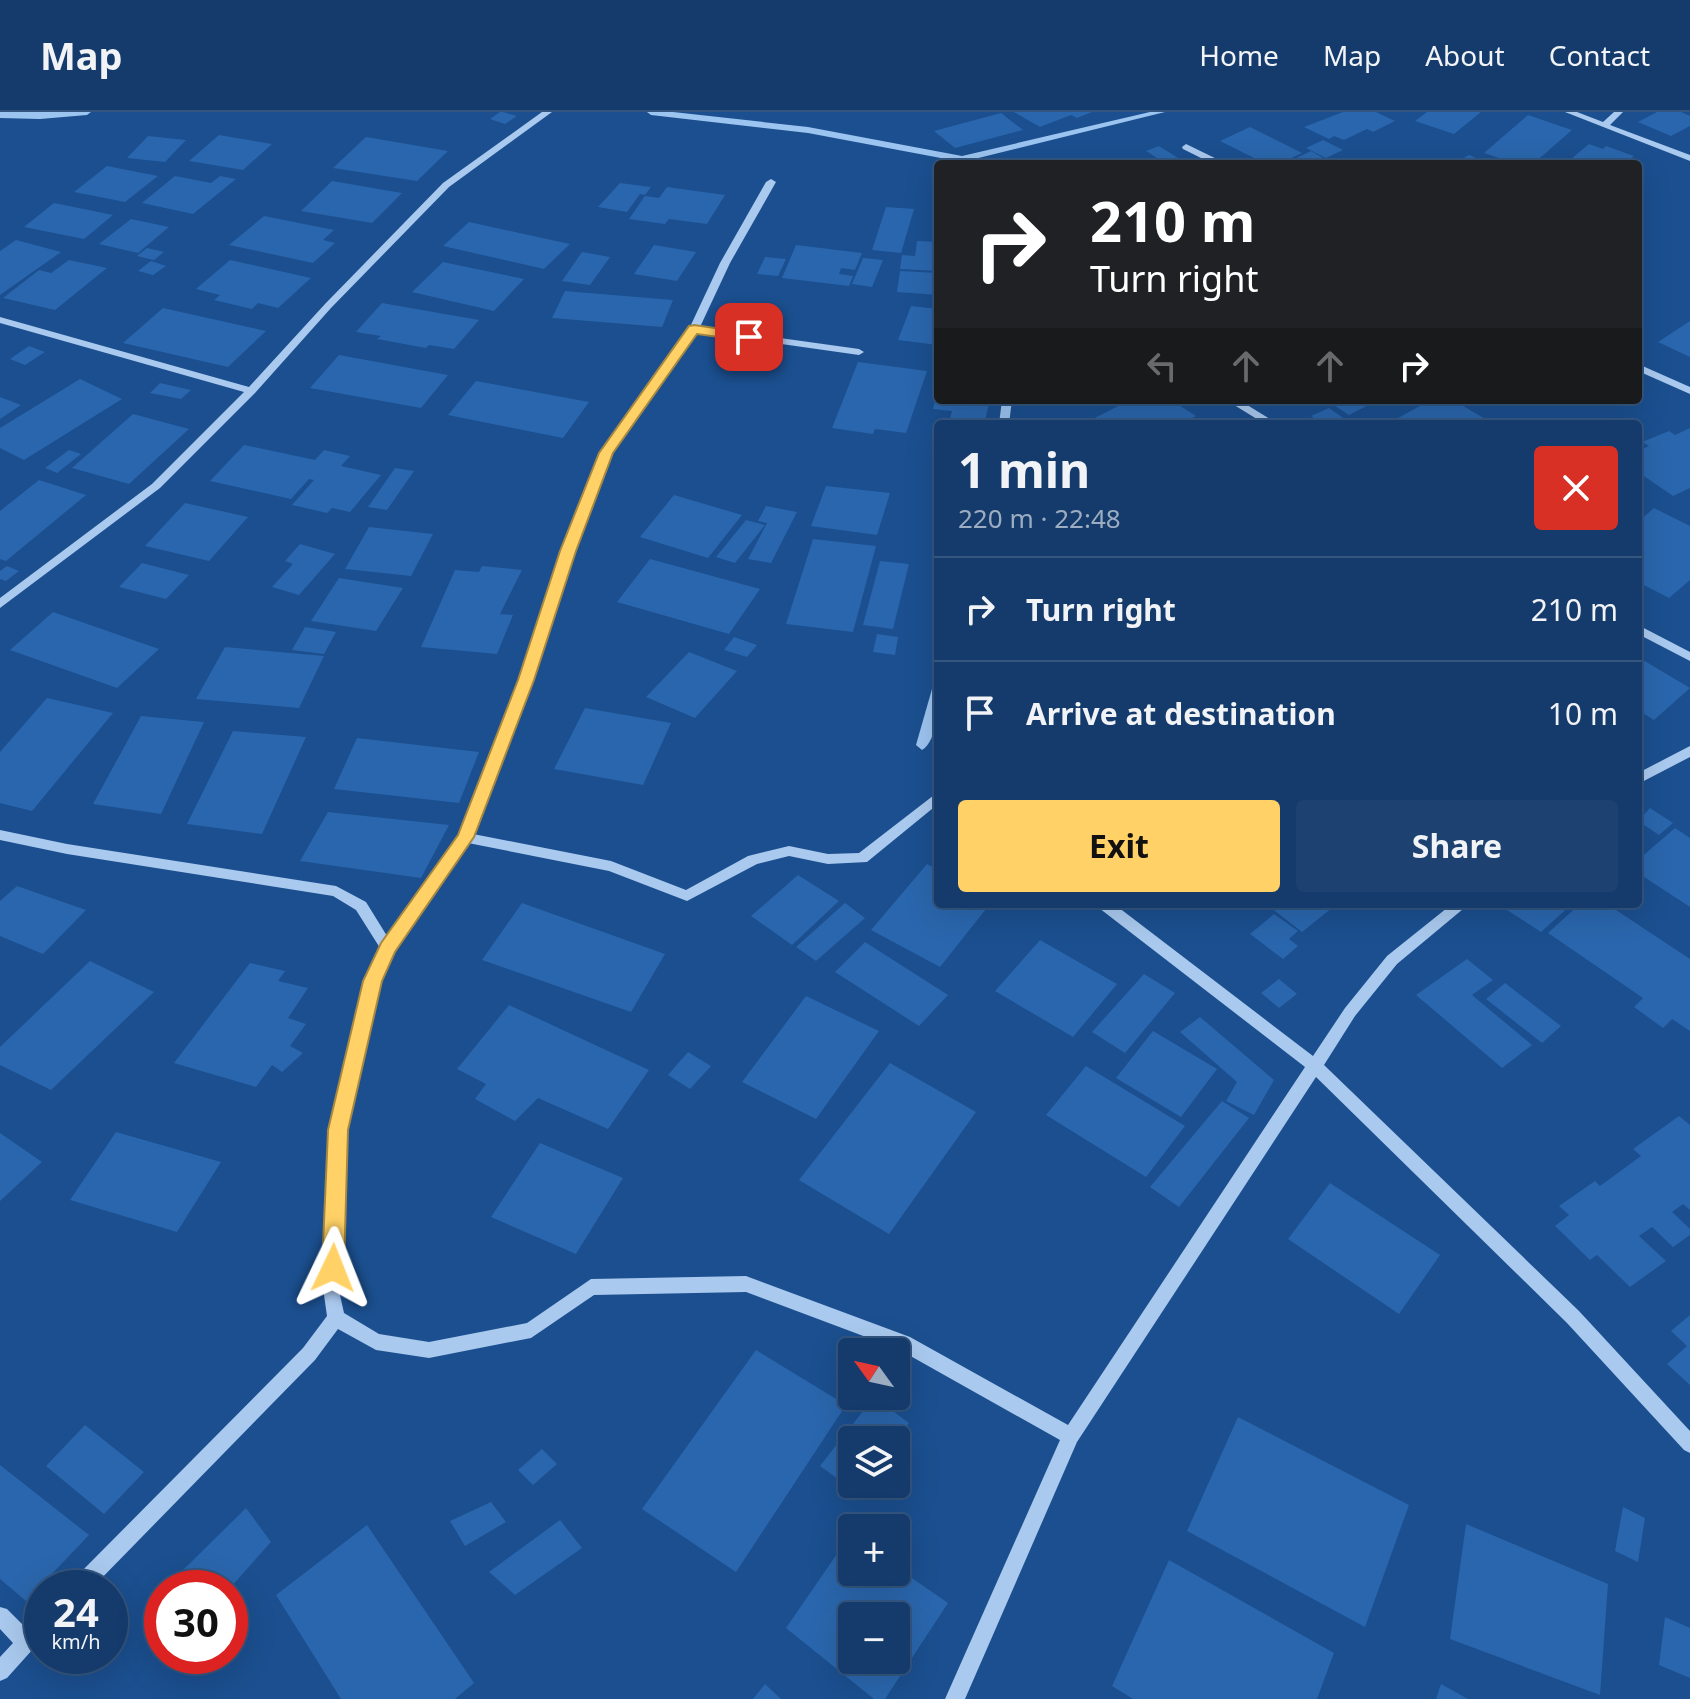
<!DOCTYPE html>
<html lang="en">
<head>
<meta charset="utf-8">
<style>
  :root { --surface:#143b6b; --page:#1d4271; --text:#f1f3f6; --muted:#9dadc1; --line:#33557e; --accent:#ffd166 }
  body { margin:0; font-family:"Noto Sans",sans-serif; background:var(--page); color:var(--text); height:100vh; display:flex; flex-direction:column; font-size:30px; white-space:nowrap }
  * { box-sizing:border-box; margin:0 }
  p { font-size:26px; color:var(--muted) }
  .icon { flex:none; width:44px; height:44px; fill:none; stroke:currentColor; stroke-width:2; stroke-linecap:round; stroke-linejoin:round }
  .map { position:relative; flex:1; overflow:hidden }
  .panel { position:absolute; left:934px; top:308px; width:708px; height:488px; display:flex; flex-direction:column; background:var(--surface); border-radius:8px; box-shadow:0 8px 32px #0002,0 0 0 2px var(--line) }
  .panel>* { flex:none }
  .banner { position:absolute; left:934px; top:48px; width:708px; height:244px; border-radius:8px; box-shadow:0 8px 32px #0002,0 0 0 2px var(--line); background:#202124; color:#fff; overflow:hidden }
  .needle { width:52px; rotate:303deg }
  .tools { position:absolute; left:838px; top:1226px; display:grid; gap:16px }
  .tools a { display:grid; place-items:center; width:72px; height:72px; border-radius:8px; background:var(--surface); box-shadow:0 8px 32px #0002,0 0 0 2px var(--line); font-size:40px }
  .speed { position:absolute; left:24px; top:1458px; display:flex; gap:16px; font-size:40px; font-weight:700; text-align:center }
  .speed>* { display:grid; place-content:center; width:104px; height:104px; border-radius:50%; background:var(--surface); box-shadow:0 8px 32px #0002,0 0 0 2px var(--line); line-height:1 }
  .speed small { font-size:20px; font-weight:400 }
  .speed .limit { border:12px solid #d22; background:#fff; color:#111 }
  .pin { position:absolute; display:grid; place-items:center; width:68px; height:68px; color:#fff; margin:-34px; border-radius:16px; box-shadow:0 4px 12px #0006 }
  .me { position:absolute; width:88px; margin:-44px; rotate:2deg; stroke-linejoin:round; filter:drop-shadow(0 0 6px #0008) }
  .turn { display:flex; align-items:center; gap:28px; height:168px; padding:0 24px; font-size:36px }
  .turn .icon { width:104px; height:104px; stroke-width:2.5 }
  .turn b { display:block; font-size:56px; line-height:68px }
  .lanes { display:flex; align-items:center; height:76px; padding:0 24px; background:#0003; justify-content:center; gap:40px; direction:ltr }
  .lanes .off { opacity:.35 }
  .round { display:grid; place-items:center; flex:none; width:84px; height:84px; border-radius:8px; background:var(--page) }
  .summary { display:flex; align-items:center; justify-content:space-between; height:136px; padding:0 24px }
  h1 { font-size:48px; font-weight:700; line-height:60px }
  .primary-button { display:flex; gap:16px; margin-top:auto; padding:16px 24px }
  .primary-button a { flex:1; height:92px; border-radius:8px; background:var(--accent); color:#111; font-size:32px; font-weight:700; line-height:92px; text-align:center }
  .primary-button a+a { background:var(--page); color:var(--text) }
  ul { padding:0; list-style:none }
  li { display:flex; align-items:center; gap:24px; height:104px; padding:0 24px; border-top:2px solid var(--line) }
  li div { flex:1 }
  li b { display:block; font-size:30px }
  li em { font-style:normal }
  header { display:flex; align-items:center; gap:48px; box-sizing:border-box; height:112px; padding:0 40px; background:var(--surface); border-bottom:2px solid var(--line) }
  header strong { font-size:38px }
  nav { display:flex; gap:44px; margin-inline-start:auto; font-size:28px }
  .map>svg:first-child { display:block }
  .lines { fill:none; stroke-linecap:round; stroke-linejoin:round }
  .stream { fill:#9cc4f0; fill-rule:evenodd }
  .building { fill:#2a66ad; fill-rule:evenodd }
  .minor { fill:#a9c9ee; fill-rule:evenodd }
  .route { fill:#ffd166; stroke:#a68842; stroke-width:2 }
</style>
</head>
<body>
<header>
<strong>Map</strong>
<nav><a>Home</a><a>Map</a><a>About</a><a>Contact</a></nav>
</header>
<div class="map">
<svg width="1690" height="1587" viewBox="0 0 1690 1587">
  <rect width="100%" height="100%" fill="#1b4f8f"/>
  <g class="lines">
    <g class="stream">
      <path d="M0 0H91L87 3 40 7 0 6Z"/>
      <path d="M647 0H673L808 15 962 44 1150 0H1165L962 50 808 21 651 3Z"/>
      <path d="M1002 288H1012L1009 312H999Z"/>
      <path d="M938 573C938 590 938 629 922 638L916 633 932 577Z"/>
    </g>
  </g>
  <g class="building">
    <path d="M500 0H503L517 4 505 12 490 7Z"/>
    <path d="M1014 0H1092L1077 6 1071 3 1040 15Z"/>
    <path d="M1343 0H1376L1395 9 1373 20 1367 17 1344 28 1334 24 1329 27 1304 15Z"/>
    <path d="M1427 0H1481L1454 22 1415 9Z"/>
    <path d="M1657 0H1681L1690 4V14L1671 24 1638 10Z"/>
    <path d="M1001 1 1023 18 955 36 934 19Z"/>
    <path d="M1528 3 1572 18 1533 52H1517L1484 41Z"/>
    <path d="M1250 15 1302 41 1279 52H1266L1220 29Z"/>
    <path d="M219 23 272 32 243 58 189 49Z"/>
    <path d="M148 24 186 28 165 50 127 46Z"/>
    <path d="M366 25 448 39 417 69 333 56Z"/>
    <path d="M1323 28 1343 38 1326 46 1306 36Z"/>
    <path d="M1589 32 1603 37 1606 34 1634 44 1630 47 1645 52H1565Z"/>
    <path d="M1159 34 1178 46 1165 51 1146 39Z"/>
    <path d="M1311 39 1325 47 1314 52H1284Z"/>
    <path d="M1469 43 1490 52H1453Z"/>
    <path d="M107 54 158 64 125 90 74 80Z"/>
    <path d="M175 64 211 71 220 64 236 67 193 102 142 91Z"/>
    <path d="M332 69 402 81 372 111 301 99Z"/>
    <path d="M620 71 651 75 645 83 640 82 627 100 598 95Z"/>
    <path d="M667 75 725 83 707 112 669 107 665 112 629 107 645 84 659 86Z"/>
    <path d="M54 91 113 103 84 127 24 115Z"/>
    <path d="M886 95 914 97 901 141 872 138Z"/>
    <path d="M264 104 334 118 323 128 335 131 313 151 229 133Z"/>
    <path d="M131 107 169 115 138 141 99 132Z"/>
    <path d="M469 110 570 132 544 157 443 134Z"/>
    <path d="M16 128 61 140 0 183V139Z"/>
    <path d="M917 129 938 130V159L900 157 902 143 915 144Z"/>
    <path d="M654 133 696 140 677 169 634 162Z"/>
    <path d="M796 133 862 141 855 158 841 156 839 162 853 164 849 174 782 166Z"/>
    <path d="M147 136 164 140 154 148 137 144Z"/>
    <path d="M582 140 610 145 590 173 562 169Z"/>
    <path d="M765 145 786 147 778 164 757 162Z"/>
    <path d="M863 146 883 148 872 175 852 172Z"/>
    <path d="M69 148 107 156 55 198 3 186 39 158 51 161Z"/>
    <path d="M230 148 311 166 278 196 258 191 252 197 214 188 220 183 196 177Z"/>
    <path d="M151 149 166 154 153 163 138 159Z"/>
    <path d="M443 150 524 167 494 199 412 180Z"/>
    <path d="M900 159 938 161V183L897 180Z"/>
    <path d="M565 179 673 188 662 215 552 206Z"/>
    <path d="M382 191 479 208 454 237 429 233 426 236 377 227 381 224 356 220Z"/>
    <path d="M911 194 938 197V233L898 228Z"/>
    <path d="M163 196 266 219 228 255 123 231Z"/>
    <path d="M1690 209V245L1658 230Z"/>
    <path d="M29 234 45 240 25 253 10 247Z"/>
    <path d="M339 243 448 263 421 296 310 276Z"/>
    <path d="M858 250 927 259 906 321 875 317 873 322 832 316Z"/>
    <path d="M80 267 122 287 24 348 0 336V316Z"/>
    <path d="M476 269 589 290 563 326 448 303Z"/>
    <path d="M160 271 191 278 181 287 150 281Z"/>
    <path d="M937 281 938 288H990L984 312 949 310 952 299 933 297Z"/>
    <path d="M0 285 21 293 0 307Z"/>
    <path d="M1130 288H1171L1196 304 1181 312H1083Z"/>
    <path d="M1326 288H1378L1349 303Z"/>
    <path d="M1431 288H1453L1487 308 1479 312H1387Z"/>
    <path d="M1329 296 1346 308 1336 312H1323L1311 304Z"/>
    <path d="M133 302 189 317 129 372 72 356Z"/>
    <path d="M1690 316V376L1673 384 1638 360V339L1649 334 1642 330 1669 319 1675 323Z"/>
    <path d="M244 333 315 348 324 338 350 344 341 354 381 363 350 400 332 396 327 401 292 393 314 368 309 367 291 387 210 369Z"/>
    <path d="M69 338 81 342 57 361 45 356Z"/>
    <path d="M395 356 414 359 387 398 368 395Z"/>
    <path d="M39 368 86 383 6 449 0 447V399Z"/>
    <path d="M826 374 890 381 877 423 811 414Z"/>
    <path d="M674 383 742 403 708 446 640 425Z"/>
    <path d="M185 391 248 405 209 449 145 434Z"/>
    <path d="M766 394 797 400 771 451 748 447 767 411 758 409Z"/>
    <path d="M1654 396 1690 414V468L1669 486 1638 470V410Z"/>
    <path d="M746 408 765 413 735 451 716 445Z"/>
    <path d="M369 415 433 422 411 464 345 457Z"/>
    <path d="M813 427 876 434 853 520 786 512Z"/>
    <path d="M300 432 335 442 299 483 272 475 293 452 285 449Z"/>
    <path d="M650 447 760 477 729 522 617 490Z"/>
    <path d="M880 449 909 452 893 517 863 513Z"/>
    <path d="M142 451 189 463 166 487 119 475Z"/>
    <path d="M7 454 19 459 6 469 0 467V459Z"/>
    <path d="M482 454 522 458 500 502 513 503 497 542 421 535 455 458 479 460Z"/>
    <path d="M339 466 403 476 376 519 311 509Z"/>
    <path d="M53 500 159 537 117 576 10 538Z"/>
    <path d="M305 515 336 520 324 542 292 538Z"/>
    <path d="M877 522 898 525 895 543 873 540Z"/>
    <path d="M734 525 757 533 747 545 724 538Z"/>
    <path d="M225 535 324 544 299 596 196 587Z"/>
    <path d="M689 540 737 559 695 606 646 585Z"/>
    <path d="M1638 545 1690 576 1654 608 1638 598Z"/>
    <path d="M47 586 113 601 32 699 0 691V640Z"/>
    <path d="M585 596 671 611 643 673 554 657Z"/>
    <path d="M141 604 204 610 161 702 93 692Z"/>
    <path d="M233 619 306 625 262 722 187 712Z"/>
    <path d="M357 626 479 640 459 691 334 677Z"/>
    <path d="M1650 696 1673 711 1659 723 1638 709Z"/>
    <path d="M328 700 449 713 421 766 300 749Z"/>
    <path d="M1675 716 1690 726V795L1638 761V748Z"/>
    <path d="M927 752 938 758V792H990L940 855 871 818Z"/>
    <path d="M798 763 839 789 792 833 751 804Z"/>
    <path d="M17 774 86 798 43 842 0 824V789Z"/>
    <path d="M522 791 665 842 631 900 482 848Z"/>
    <path d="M845 791 865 806 816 849 796 835Z"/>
    <path d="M1266 792H1337L1302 820Z"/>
    <path d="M1514 792H1572L1541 820 1507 798Z"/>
    <path d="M1580 792H1607L1690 847V919L1672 907 1663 916 1634 895 1643 886 1548 821Z"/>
    <path d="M1274 802 1298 819 1289 827 1298 834 1283 847 1250 822Z"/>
    <path d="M1040 828 1117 872 1073 925 995 879Z"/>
    <path d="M865 830 948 883 919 914 835 860Z"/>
    <path d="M1467 847 1493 868 1472 883 1532 933 1502 956 1416 883Z"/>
    <path d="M90 849 154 880 51 978 0 953V935Z"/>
    <path d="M250 851 285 859 278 869 308 876 288 906 306 912 290 934 303 941 282 960 272 953 256 975 174 951Z"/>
    <path d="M1144 862 1175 881 1125 941 1092 920Z"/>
    <path d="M1279 867 1297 882 1279 896 1261 881Z"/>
    <path d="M1505 871 1561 914 1542 931 1486 887Z"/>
    <path d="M806 884 879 919 816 1007 742 970Z"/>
    <path d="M509 893 649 958 608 1017 538 986 515 1009 475 987 486 972 457 957Z"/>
    <path d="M1200 905 1274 968 1254 1003 1226 989 1237 970 1180 920Z"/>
    <path d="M1153 919 1217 957 1181 1005 1116 966Z"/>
    <path d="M688 940 711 954 690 977 668 963Z"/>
    <path d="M890 951 976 1000 889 1122 799 1068Z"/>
    <path d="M1086 954 1185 1014 1146 1065 1046 1003Z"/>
    <path d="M1222 989 1249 1006 1179 1095 1150 1075Z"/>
    <path d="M1679 1004 1690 1013V1098L1683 1092 1672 1100 1690 1117V1123L1673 1135 1652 1115 1639 1124 1666 1149 1630 1175 1597 1143 1590 1148 1555 1114 1569 1103 1559 1094 1595 1069 1600 1074 1641 1044 1633 1037Z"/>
    <path d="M116 1020 221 1050 177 1120 70 1088Z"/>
    <path d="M0 1021 42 1050 0 1089Z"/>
    <path d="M540 1031 623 1066 576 1142 491 1105Z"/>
    <path d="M1330 1071 1440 1143 1399 1202 1288 1127Z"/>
    <path d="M1690 1203V1273L1667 1252 1687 1234 1671 1219Z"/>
    <path d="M756 1238 846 1293 736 1460 642 1397Z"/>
    <path d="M874 1285 909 1311 896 1328H852V1372H862L856 1380 820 1354Z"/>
    <path d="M1238 1305 1409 1393 1365 1515 1187 1419Z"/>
    <path d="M85 1313 144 1360 104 1402 46 1354Z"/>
    <path d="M542 1337 557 1352 533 1373 518 1358Z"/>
    <path d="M0 1353 89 1423 26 1489 0 1467Z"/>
    <path d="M491 1390 506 1410 465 1434 450 1409Z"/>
    <path d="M1623 1395 1645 1406 1638 1450 1615 1439Z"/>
    <path d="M246 1396 271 1430 230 1476H198L182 1459Z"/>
    <path d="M560 1408 582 1436 515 1483 489 1460Z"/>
    <path d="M1466 1412 1608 1472 1600 1583 1450 1527Z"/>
    <path d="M367 1413 474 1571 455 1587H341L276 1483Z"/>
    <path d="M850 1423 852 1460H896V1455L948 1491 885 1587H874L786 1516ZM852 1504H896V1548H852Z"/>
    <path d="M1169 1448 1334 1541 1317 1587H1133L1112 1574Z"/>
    <path d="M1665 1505 1690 1516V1566L1659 1553Z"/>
    <path d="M765 1572 781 1587H753Z"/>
    <path d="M1441 1572 1468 1587H1436Z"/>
  </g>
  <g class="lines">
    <g class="minor">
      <path d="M542 0H552L449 75 331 196 255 281 160 376 0 496V486L152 372 244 280 0 211V205L249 275 325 192 443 71Z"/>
      <path d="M1565 0H1577L1603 10 1614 0H1623L1610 13 1690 43V49Z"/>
      <path d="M1186 32 1223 50 1224 52H1213L1183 37 1182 35Z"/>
      <path d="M771 67 776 70 730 151 700 215 859 237 864 240 859 243 697 220 611 341 574 439 532 568 473 722 611 749 686 778 748 744 789 734 828 742 859 741 938 680V692L867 750 828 752 789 744 757 752 687 789 609 759 468 731 393 839 379 869 346 1018 340 1183 344 1201 379 1222 429 1230 527 1211 591 1167 746 1164 910 1225 1068 1313 1305 955 1099 796 1097 792H1114L1313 944 1345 896 1387 844 1452 792H1469L1397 852 1355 904 1324 953 1579 1199 1690 1319V1341L1684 1338 1567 1211 1316 965 1077 1330 965 1587H945L1060 1328 898 1237 746 1180 594 1183 531 1226 429 1246 376 1238 338 1217 315 1248 92 1476H70L72 1469 303 1236 327 1204 324 1183 330 1018 365 869 380 836 356 798 333 784 67 742 0 728V718L67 732 336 774 366 790 387 824 459 723 520 568 562 439 601 341 689 217 720 151 766 70Z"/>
      <path d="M1638 252 1690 275V282L1638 259Z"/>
      <path d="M1226 288H1239L1278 312H1265Z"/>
      <path d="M1638 513 1690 540V549L1638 522Z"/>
      <path d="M1690 634V645L1638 672V661Z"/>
      <path d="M0 1495 7 1497 26 1516 35 1506 42 1504V1527L7 1566 0 1569V1545L13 1531 0 1517Z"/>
    </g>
  </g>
  <path class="route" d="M694 213 749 221 756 225 749 229 697 222 613 341 576 439 534 568 474 725 395 840 382 869 348 1018 344 1156 341 1163 333 1165 326 1163 322 1156 328 1018 363 869 381 831 458 723 518 568 560 439 599 341 689 214Z"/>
</svg>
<div class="tools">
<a><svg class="needle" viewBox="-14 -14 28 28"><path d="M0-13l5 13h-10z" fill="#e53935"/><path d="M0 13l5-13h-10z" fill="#9dadc1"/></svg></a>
<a><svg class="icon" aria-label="layers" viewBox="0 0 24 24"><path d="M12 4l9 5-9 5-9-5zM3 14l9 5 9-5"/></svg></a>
<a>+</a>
<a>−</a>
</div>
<div class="speed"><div>24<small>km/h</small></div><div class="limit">30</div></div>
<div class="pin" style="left:749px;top:225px;background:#d93025"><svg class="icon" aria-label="arrive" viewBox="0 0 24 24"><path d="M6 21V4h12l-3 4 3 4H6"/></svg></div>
<svg class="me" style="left:333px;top:1156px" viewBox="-20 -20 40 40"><path d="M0-17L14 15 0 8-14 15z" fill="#ffd166" stroke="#fff" stroke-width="4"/></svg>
<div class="banner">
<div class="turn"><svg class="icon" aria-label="right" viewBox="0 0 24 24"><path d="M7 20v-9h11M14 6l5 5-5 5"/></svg><div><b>210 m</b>Turn right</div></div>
<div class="lanes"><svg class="icon off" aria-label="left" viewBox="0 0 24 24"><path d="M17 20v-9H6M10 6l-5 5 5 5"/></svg><svg class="icon off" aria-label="ahead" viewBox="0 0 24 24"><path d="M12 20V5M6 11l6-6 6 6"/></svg><svg class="icon off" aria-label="ahead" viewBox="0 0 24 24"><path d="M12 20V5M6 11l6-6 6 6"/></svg><svg class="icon" aria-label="right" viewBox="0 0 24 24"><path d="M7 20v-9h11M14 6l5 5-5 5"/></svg></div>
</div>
<section class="panel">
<div class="summary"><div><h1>1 min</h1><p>220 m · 22:48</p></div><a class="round" style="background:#d93025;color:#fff"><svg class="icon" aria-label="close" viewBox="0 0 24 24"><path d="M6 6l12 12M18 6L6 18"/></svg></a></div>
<ul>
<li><svg class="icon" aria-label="right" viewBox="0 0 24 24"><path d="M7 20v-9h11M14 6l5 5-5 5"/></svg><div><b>Turn right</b></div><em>210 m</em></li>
<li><svg class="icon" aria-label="arrive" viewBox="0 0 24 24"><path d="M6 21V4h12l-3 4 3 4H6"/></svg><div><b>Arrive at destination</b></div><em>10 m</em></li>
</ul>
<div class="primary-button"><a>Exit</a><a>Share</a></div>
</section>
</div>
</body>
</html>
